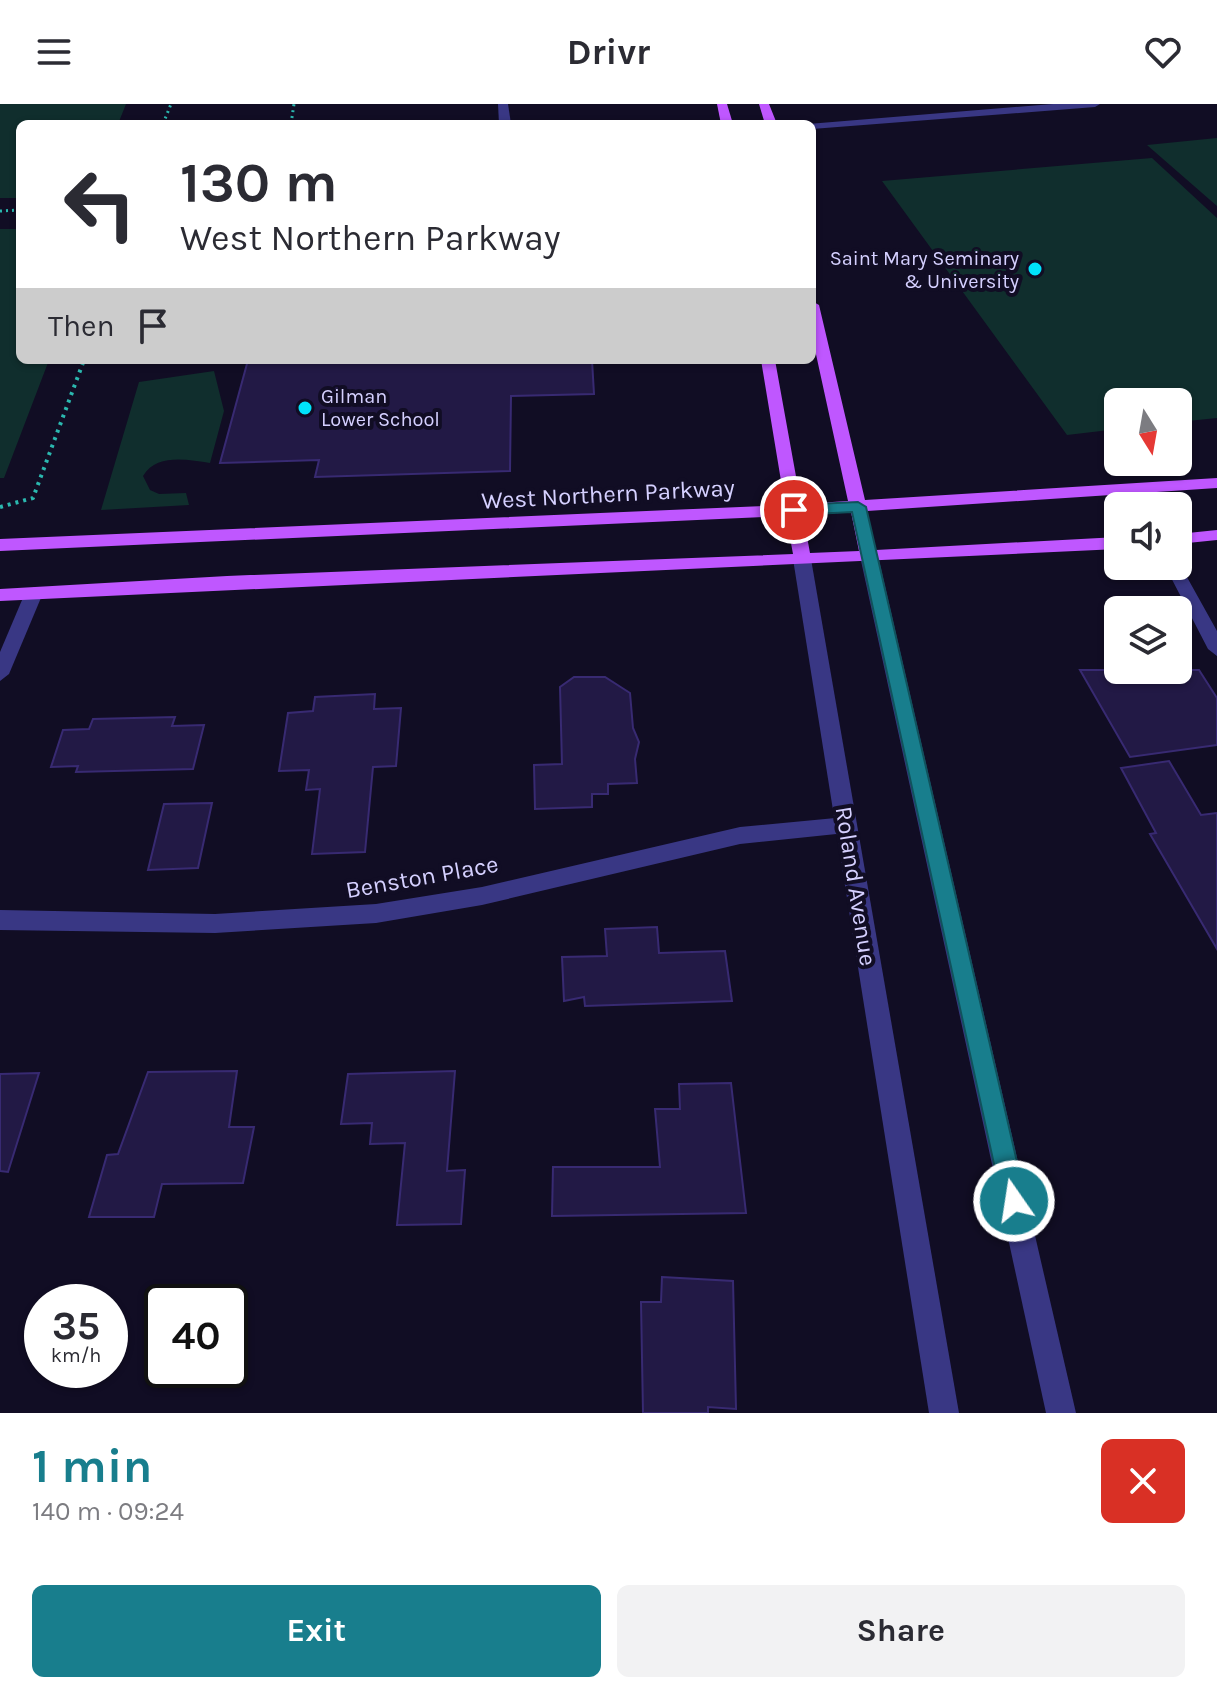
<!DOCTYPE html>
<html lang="en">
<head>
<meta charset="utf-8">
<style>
  :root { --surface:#fff; --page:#f2f2f3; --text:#2b2b33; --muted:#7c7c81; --accent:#187e8d }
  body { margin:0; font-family:Karla,sans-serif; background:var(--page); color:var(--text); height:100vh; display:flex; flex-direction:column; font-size:30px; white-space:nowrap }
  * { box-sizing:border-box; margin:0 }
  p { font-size:26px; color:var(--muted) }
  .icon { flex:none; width:44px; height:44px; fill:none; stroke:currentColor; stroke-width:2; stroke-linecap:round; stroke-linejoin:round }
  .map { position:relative; height:1309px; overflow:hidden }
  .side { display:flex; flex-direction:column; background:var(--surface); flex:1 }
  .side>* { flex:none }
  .top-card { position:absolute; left:16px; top:16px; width:800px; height:244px; border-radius:12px; box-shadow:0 2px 6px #0004; background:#fff; color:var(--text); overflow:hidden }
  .needle { width:52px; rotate:169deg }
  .buttons { position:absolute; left:1104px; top:284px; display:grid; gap:16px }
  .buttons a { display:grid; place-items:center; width:88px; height:88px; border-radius:12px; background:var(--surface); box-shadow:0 2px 6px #0004; font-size:40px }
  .speed { position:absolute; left:24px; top:1180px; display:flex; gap:16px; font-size:40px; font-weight:700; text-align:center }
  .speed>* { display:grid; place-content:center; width:104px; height:104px; border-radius:50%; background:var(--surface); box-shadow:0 2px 6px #0004; line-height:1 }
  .speed small { font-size:20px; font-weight:400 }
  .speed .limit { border:4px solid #111; border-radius:12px; background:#fff; color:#111 }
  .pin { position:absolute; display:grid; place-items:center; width:68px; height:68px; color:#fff; margin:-34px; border:4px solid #fff; border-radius:50%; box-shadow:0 2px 8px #0007 }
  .me { position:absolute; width:88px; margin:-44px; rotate:347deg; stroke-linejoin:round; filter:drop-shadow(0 0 6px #0008) }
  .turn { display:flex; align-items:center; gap:28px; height:168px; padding:0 32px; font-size:36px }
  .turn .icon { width:104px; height:104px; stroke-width:2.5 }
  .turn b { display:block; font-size:56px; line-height:68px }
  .then { display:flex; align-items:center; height:76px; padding:0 32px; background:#0003; gap:16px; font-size:30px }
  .round { display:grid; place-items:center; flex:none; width:84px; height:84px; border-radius:12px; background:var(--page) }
  .summary { display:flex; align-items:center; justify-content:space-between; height:136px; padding:0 32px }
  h1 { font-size:48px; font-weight:700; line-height:60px; color:var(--accent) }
  .primary-button { display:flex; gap:16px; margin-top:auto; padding:16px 32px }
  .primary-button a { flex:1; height:92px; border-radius:12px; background:var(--accent); color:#fff; font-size:32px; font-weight:700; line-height:92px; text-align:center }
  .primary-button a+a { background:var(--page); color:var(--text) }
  header { display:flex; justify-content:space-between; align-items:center; height:104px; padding:0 32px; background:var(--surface); font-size:36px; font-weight:700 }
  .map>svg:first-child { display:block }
  .green { fill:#102e2d }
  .building { fill:#221945; stroke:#382a72; stroke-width:2 }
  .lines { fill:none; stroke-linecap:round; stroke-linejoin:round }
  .path-far1 { stroke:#2bb8af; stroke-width:3; stroke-dasharray:2 4; stroke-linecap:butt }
  .path { stroke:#2bb8af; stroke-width:4; stroke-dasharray:3 5; stroke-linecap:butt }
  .service { fill:#393784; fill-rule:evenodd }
  .minor { fill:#393784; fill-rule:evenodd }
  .tertiary { fill:#393784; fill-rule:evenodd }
  .primary { fill:#bf57ff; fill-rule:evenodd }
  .route { fill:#187e8d; stroke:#10525c; stroke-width:2 }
  .poi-dot { fill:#00e3fb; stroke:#110d24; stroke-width:3 }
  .labels { text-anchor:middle; stroke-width:8; stroke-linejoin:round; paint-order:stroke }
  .far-poi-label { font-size:20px; fill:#d5d0ff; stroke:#110d24; text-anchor:end }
  .street-label { font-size:24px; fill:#d5d0ff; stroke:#110d24 }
</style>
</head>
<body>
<header><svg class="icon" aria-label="menu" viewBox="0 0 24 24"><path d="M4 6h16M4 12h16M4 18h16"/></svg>Drivr<svg class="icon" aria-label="heart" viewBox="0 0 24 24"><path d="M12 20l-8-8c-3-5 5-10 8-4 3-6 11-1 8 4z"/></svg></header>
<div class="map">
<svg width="1217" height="1309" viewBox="0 0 1217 1309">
  <rect width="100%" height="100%" fill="#110d24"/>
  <g class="green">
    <path d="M0 0H126L118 20H20V94H0Z"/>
    <path d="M1217 34V102L1147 41Z"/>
    <path d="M1152 54 1217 114V314L1178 318V298H1118V325L1067 331 882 77Z"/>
    <path d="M0 125H20V256H49L4 374H0Z"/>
    <path d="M214 267 224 307 210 359C188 356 157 349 143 372L150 386 159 390 186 389 189 401 101 406 139 278Z"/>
  </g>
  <g class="building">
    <path d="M248 256H592L594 290 511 292 510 367 315 373 319 356 220 359Z"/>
    <path d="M1080 566H1199L1217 594V641L1130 653Z"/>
    <path d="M574 573H605L630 589 633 624 639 638 635 655 637 679 608 680V690H592V703L535 705 534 661 562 660 560 583Z"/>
    <path d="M375 590 374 605 401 604 396 662 373 663 365 748 312 750 320 685 306 686 309 666 279 667 288 609 313 607 315 593Z"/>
    <path d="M175 613 172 622 204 621 193 665 76 668 78 662 51 663 63 626 89 625 93 615Z"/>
    <path d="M1169 657 1201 711 1217 709V845L1150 730 1156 729 1121 664Z"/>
    <path d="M212 699 198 764 148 766 164 700Z"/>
    <path d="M657 823 659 849 725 847 732 897 585 902 584 893 564 897 562 853 607 852 605 825Z"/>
    <path d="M237 967 229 1023H254L243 1079 162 1080 154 1113H89L107 1051 118 1050 148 968Z"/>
    <path d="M455 967 447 1067 465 1066 461 1120 397 1121 405 1039 370 1040 372 1019 341 1020 348 970Z"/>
    <path d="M39 969 8 1068 0 1067V970Z"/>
    <path d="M731 979 746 1109 552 1112 553 1063H660L655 1005H680L679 980Z"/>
    <path d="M662 1173 733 1177 736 1305 708 1303V1309H643L641 1198H661Z"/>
  </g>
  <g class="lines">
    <g class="path-far1">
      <path d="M163 20 171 0"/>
      <path d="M291 20 294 0"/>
      <path d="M0 107 20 106"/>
    </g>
    <path class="path" d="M0 403 33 394 84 256"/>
    <g class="service">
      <path d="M498 0H508L511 20H499Z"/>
      <path d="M1053 0H1100L1095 3 812 25V20H808Z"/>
      <path d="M1178 457 1217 527V552L1208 545 1165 462H1178Z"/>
    </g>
    <g class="minor">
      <path d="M34 483 43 489 9 570 0 577V548L25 489Z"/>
      <path d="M846 713 853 715 856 721 853 727 846 729 740 740 482 801 376 819 215 829 0 826V806L215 810 376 800 482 783 740 723Z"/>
    </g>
    <g class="tertiary">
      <path d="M869 446 878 452 1076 1309H1046L860 452Z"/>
      <path d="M802 449 811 455 959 1309H929L793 455Z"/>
    </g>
    <g class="primary">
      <path d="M717 0H727L733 20H721Z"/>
      <path d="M759 0H769L777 20H765Z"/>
      <path d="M812 197 819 201 865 396 1217 374V384L867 407 876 446 1118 433V445L0 497V485L227 472 793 450 786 412 0 447V435L785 401 761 256H775L801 400 848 397 812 232ZM851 408 859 447 810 449 803 411Z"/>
      <path d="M1217 426V436L1178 440V430Z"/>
    </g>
  </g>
  <path class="route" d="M858 398 866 403 1026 1097 1022 1105 1014 1109 1005 1105 1002 1097 852 408 794 411 787 406 794 401Z"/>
  <g class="poi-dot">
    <circle cx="1035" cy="165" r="8"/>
    <circle cx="305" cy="304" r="8"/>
  </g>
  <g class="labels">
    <g class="far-poi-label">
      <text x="1019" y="161">Saint Mary Seminary<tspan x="1019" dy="23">&amp; University</tspan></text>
      <text x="321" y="299" text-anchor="start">Gilman<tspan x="321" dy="23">Lower School</tspan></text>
    </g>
    <g class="street-label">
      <text transform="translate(608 390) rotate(-3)" y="8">West Northern Parkway</text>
      <text transform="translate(422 773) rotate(-10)" y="8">Benston Place</text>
      <text transform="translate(856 782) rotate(81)" y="8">Roland Avenue</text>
    </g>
  </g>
</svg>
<div class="buttons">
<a><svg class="needle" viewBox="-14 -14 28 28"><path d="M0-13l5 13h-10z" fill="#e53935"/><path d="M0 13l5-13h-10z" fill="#7c7c81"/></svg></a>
<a><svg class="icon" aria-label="sound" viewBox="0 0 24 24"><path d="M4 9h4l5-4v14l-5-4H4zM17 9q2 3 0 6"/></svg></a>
<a><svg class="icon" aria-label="layers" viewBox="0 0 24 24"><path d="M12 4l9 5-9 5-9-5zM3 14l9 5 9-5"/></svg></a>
</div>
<div class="speed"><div>35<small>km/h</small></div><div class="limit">40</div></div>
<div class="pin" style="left:794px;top:406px;background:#d93025"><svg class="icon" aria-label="arrive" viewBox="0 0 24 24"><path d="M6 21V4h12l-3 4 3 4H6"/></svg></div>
<svg class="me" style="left:1014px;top:1097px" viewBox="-20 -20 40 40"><circle r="17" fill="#187e8d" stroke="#fff" stroke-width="3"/><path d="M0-11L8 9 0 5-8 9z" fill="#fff"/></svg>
<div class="top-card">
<div class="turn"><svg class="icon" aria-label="left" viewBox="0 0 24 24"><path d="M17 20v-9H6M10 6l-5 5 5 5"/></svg><div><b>130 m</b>West Northern Parkway</div></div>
<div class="then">Then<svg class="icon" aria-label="arrive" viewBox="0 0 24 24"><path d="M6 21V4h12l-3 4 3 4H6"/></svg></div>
</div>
</div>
<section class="side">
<div class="summary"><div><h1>1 min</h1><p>140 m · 09:24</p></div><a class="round" style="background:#d93025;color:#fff"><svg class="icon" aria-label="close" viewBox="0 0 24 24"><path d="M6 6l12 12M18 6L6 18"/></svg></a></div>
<div class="primary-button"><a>Exit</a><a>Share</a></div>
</section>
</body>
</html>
